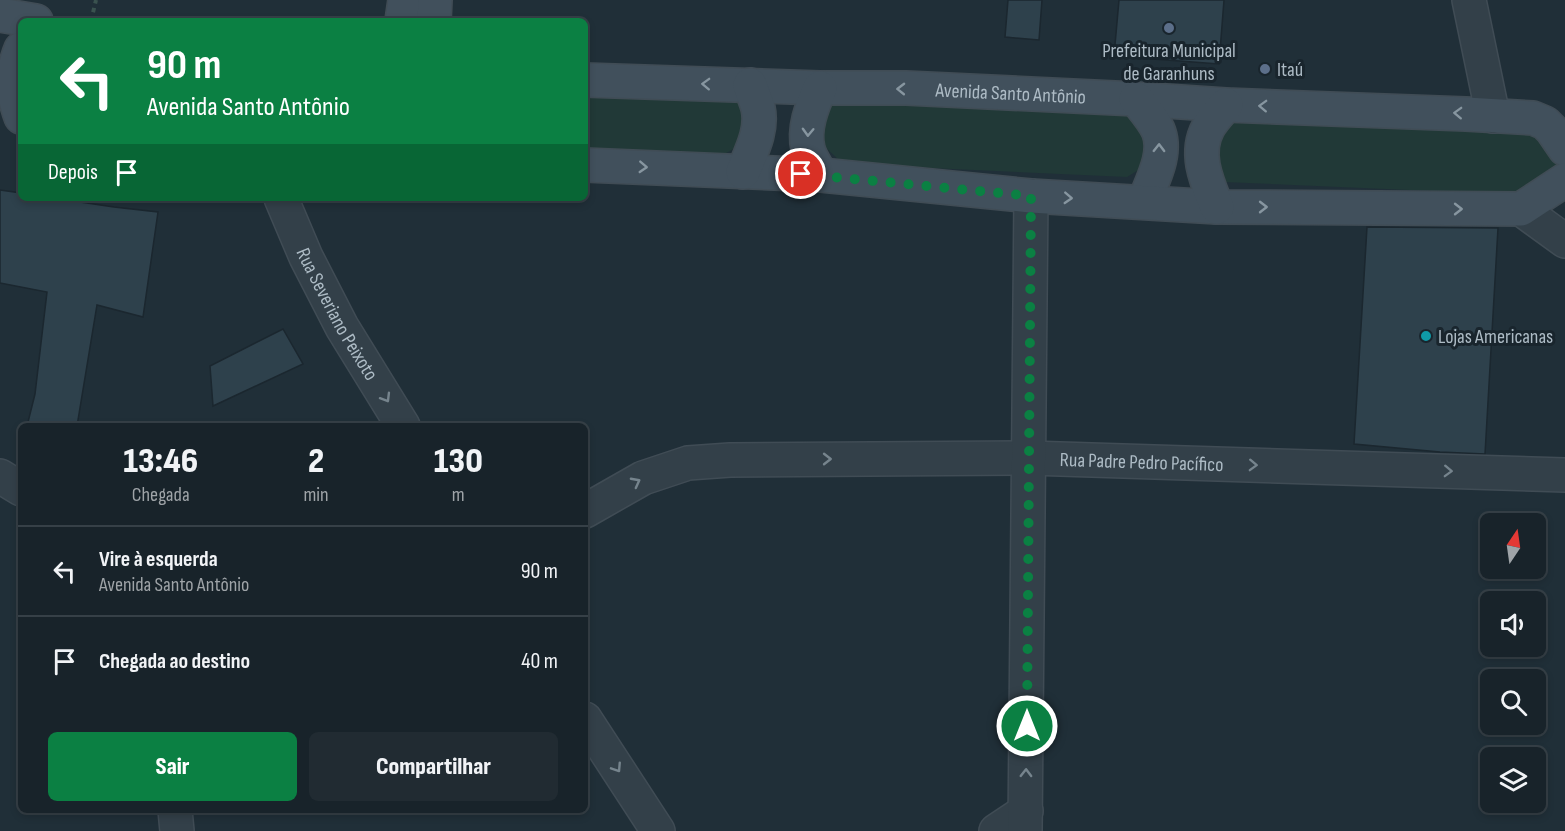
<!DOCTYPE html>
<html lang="pt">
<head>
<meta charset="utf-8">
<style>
  :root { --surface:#18232a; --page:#212b32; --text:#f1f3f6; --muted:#9fa4a8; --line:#364047; --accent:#0b8043 }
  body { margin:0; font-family:"Sofia Sans Condensed",sans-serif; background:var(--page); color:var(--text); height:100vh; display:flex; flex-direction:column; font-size:22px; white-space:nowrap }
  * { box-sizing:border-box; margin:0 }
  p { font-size:20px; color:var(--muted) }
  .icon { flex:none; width:33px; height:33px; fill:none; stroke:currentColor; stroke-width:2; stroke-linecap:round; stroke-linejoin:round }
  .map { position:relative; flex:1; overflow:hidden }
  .panel { position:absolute; left:18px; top:423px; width:570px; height:390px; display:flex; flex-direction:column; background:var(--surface); border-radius:9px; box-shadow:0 3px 9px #0003,0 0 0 2px var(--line) }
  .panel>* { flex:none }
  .top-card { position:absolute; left:18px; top:18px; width:570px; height:183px; border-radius:9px; box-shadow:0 3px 9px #0003,0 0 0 2px var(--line); background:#0b8043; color:#fff; overflow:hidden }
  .needle { width:39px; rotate:13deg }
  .buttons { position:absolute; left:1480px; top:513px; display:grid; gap:12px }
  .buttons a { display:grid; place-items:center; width:66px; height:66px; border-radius:9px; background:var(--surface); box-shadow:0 3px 9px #0003,0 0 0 2px var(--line); font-size:30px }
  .pin { position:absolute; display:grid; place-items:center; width:51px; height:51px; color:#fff; margin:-26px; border:3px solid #fff; border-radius:50%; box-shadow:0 2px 6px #0007 }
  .me { position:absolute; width:66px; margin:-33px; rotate:0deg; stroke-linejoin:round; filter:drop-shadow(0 0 4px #0008) }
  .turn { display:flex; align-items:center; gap:21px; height:126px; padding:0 30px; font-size:27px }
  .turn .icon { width:78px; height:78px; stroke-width:2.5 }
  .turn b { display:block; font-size:42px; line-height:51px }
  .then { display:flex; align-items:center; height:57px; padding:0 30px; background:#0003; gap:12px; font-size:22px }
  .eta { display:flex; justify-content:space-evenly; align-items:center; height:102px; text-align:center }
  .eta b { font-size:36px; font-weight:800; line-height:42px }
  .button { display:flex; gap:12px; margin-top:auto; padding:12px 30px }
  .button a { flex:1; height:69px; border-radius:9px; background:var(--accent); color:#fff; font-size:24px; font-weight:800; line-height:69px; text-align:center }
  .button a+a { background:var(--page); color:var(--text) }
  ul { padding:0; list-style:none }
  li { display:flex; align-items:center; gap:18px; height:90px; padding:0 30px; border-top:2px solid var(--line) }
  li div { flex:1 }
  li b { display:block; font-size:22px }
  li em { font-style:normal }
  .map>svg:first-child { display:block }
  .green { fill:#213937 }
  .building { fill:#2e414c; stroke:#1b272f; stroke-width:1.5 }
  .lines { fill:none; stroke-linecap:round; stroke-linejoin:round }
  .minor-casing { stroke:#404c55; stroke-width:36 }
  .tertiary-casing { stroke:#404c55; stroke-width:36 }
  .secondary-casing { stroke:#404c55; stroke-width:36 }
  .path { stroke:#3a524f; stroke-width:4; stroke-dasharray:4.5 4.5; stroke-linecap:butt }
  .minor { stroke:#334049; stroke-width:33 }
  .tertiary { stroke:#334049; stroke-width:33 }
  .secondary { stroke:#41505c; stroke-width:33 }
  .oneway { stroke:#8796a0 }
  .oneway2 { stroke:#76848d }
  .route { stroke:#0b8043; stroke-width:10; stroke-dasharray:0 18 }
  .service-dot { fill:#5c6f8a; stroke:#19252d; stroke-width:2 }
  .culture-dot { fill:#0f9aa8; stroke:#19252d; stroke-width:2 }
  .labels { text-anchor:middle; stroke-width:6; stroke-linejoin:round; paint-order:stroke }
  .poi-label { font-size:20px; fill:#adbbc5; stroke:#19252d; text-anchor:start }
  .street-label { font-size:20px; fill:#adbbc5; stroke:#19252d }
</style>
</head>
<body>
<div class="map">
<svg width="1565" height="831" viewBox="0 0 1565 831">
  <rect width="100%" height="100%" fill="#202f38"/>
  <g class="green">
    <path d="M585 89 743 95 744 143 721 156 585 151Z"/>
    <path d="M836 97 1135 108 1152 135 1150 163 1127 177 843 164 821 143 824 107Z"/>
    <path d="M1235 113 1538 127 1565 164 1525 195 1224 182 1210 154Z"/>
  </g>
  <g class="building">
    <path d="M1008 0H1042L1039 40 1005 37Z"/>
    <path d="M1119 0H1224L1219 64 1114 56Z"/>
    <path d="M0 190 21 193V198H53L114 207 158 212 143 317 97 305 77 426H27L35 394 47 292 0 283Z"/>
    <path d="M1367 227 1498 228 1485 454 1440 452 1354 444Z"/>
    <path d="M283 329 303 364 213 406 210 366Z"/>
  </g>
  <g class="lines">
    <g class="minor-casing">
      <g id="minor">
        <path d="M1469 0 1493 116"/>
        <path d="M0 476 21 489"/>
        <path id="s1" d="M585 511 643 478 688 463 730 460 1029 458 1565 475"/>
        <path d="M175 810 177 831"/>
        <path d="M996 831 1026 811"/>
      </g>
    </g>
    <g class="tertiary-casing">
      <g id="tertiary">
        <path id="s2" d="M281 198 306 257 342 327 403 426"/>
        <path d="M1521 209 1565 241"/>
        <path d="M585 719 658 831"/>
        <path d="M1025 831 1031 196"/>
      </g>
    </g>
    <g class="secondary-casing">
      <g id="secondary">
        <path d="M0 15 36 21"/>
        <path d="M402 21 405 0"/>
        <path d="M434 21 435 0"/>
        <path d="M21 49C11 73 12 93 21 117"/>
        <path id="s3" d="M585 80 820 88H906L1136 99 1226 105 1466 114 1533 118 1545 123 1552 130 1565 149"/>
        <path d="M820 88C812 107 803 128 808 149 810 158 817 167 821 175"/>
        <path d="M1136 99C1143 108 1153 119 1158 130 1168 153 1152 181 1144 202"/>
        <path d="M585 165 821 175 1031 196 1217 207 1521 209 1565 180"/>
        <path d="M743 172C751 152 763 130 758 108 756 100 752 92 750 85"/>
        <path d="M1217 207C1207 182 1194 154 1208 128 1212 120 1220 112 1226 105"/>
      </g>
    </g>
    <path class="path" d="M91 21 96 0"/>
    <use href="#minor" class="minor"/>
    <use href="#tertiary" class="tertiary"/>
    <use href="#secondary" class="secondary"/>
  </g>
  <defs><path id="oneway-chevron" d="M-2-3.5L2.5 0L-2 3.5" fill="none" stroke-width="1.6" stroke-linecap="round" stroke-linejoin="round" transform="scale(1.5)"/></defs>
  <g class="oneway">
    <use href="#oneway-chevron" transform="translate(706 84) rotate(-178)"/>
    <use href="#oneway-chevron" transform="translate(901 89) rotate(-179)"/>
    <use href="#oneway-chevron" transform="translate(1263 106) rotate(-178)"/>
    <use href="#oneway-chevron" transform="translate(1458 113) rotate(-178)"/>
    <use href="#oneway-chevron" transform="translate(808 132) rotate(92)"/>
    <use href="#oneway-chevron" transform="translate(1159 148) rotate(-89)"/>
    <use href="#oneway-chevron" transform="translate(643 167) rotate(3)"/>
    <use href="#oneway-chevron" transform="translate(1068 198) rotate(3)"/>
    <use href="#oneway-chevron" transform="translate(1263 207)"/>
    <use href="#oneway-chevron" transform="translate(1458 209)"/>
  </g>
  <g class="oneway2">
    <use href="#oneway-chevron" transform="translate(386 398) rotate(59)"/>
    <use href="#oneway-chevron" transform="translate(827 459)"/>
    <use href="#oneway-chevron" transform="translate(1253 465) rotate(2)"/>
    <use href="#oneway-chevron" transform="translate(1448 471) rotate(2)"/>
    <use href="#oneway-chevron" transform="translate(636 482) rotate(-28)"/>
    <use href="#oneway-chevron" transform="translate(617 768) rotate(57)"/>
    <use href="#oneway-chevron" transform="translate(1026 773) rotate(-89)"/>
  </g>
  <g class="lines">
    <path class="route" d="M801 174 1031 196 1027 726"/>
  </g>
  <g class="service-dot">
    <circle cx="1169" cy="28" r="6"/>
    <circle cx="1265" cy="69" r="6"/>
  </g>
  <circle class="culture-dot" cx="1426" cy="336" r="6"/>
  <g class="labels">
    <g class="poi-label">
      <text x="1169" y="57" text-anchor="middle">Prefeitura Municipal<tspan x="1169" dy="23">de Garanhuns</tspan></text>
      <text x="1277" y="76">Itaú</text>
      <text x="1438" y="343">Lojas Americanas</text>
    </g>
    <g class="street-label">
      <text dy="7" stroke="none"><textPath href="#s3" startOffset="426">Avenida Santo Antônio</textPath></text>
      <text dy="7" stroke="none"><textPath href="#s2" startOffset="129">Rua Severiano Peixoto</textPath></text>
      <text dy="7" stroke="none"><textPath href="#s1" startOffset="568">Rua Padre Pedro Pacífico</textPath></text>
    </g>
  </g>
</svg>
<div class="buttons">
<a><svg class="needle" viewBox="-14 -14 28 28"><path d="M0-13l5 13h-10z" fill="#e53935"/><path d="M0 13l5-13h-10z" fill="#9fa4a8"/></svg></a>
<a><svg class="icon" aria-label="sound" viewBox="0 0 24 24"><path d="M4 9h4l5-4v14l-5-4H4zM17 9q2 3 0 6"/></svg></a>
<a><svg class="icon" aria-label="search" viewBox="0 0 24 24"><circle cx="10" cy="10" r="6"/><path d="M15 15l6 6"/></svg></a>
<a><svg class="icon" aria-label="layers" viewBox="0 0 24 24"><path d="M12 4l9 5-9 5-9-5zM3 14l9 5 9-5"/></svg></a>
</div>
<div class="pin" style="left:801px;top:174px;background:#d93025"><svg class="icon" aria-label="arrive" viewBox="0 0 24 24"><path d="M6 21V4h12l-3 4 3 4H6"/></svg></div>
<svg class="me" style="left:1027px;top:726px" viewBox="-20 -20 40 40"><circle r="17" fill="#0b8043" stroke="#fff" stroke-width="3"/><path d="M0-11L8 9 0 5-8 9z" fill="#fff"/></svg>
<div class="top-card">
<div class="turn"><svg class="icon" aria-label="left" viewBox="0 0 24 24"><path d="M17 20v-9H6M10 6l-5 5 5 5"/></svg><div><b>90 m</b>Avenida Santo Antônio</div></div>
<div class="then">Depois<svg class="icon" aria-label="arrive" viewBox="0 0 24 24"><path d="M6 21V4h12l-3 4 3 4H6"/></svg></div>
</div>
<section class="panel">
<div class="eta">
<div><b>13:46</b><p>Chegada</p></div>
<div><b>2</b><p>min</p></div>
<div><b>130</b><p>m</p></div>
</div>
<ul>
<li><svg class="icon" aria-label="left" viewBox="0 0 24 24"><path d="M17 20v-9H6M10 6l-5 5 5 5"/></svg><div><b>Vire à esquerda</b><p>Avenida Santo Antônio</p></div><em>90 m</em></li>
<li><svg class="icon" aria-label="arrive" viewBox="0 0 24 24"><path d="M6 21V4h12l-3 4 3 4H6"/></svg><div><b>Chegada ao destino</b></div><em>40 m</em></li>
</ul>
<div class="button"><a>Sair</a><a>Compartilhar</a></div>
</section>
</div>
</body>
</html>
